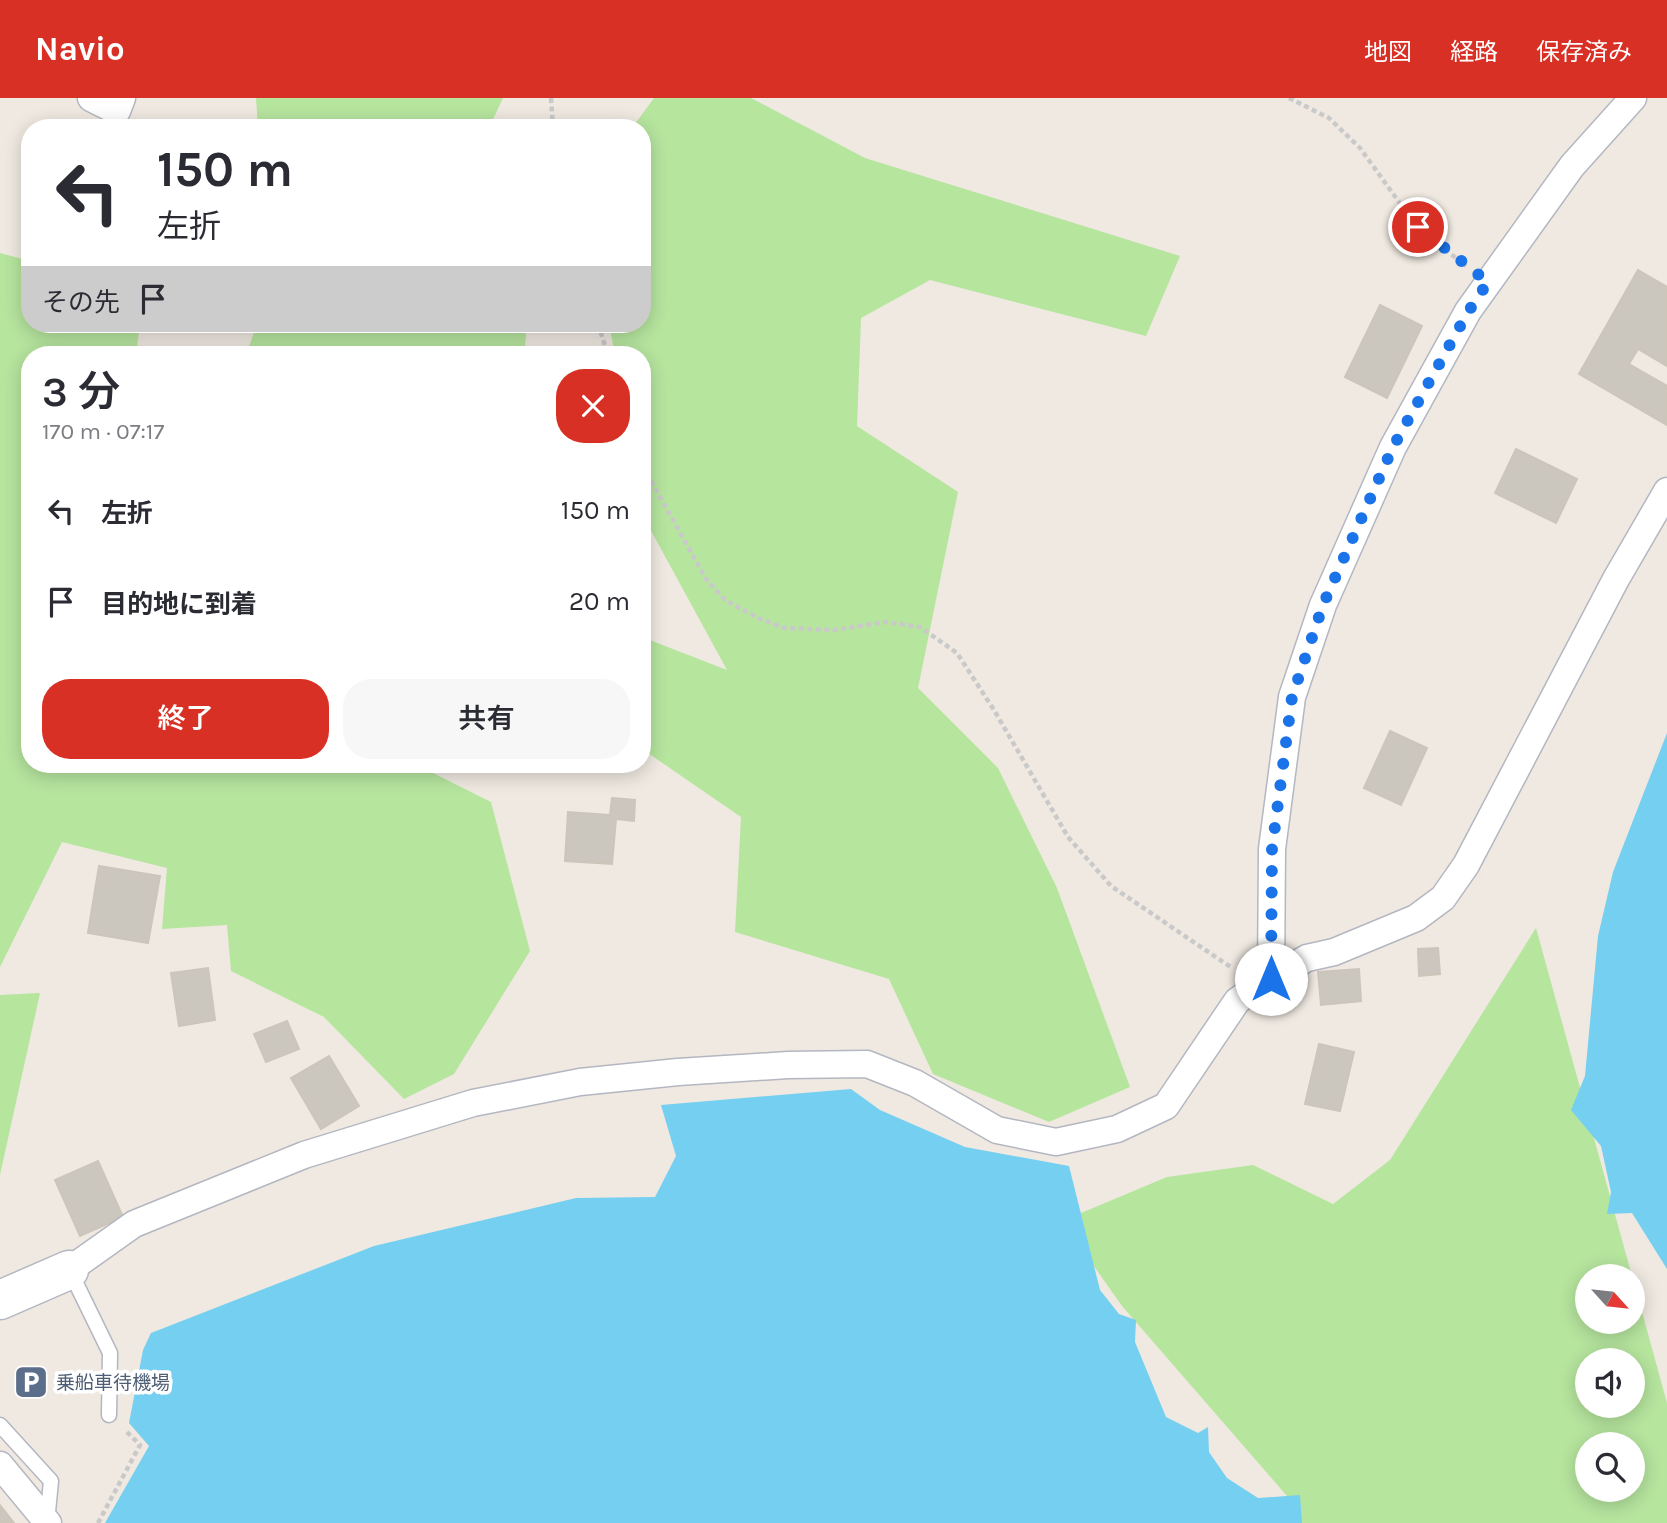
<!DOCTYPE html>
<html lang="ja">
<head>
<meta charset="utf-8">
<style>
  :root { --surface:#fff; --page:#f7f7f7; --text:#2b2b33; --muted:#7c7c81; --accent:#d93025 }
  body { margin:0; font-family:Karla,"Noto Sans JP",sans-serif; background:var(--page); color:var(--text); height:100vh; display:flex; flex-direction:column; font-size:26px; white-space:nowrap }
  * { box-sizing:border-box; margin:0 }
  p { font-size:23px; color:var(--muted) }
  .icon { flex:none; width:38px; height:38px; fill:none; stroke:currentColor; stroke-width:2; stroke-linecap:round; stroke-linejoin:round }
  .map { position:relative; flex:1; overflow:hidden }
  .sheet { position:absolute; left:21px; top:248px; width:630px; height:427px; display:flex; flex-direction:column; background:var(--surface); border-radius:28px; box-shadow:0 4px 18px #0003 }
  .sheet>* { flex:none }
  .hud { position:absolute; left:21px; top:21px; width:630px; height:214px; border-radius:28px; box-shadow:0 4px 18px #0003; background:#fff; color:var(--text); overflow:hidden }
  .needle { width:46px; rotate:117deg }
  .fabs { position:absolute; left:1575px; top:1166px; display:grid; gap:14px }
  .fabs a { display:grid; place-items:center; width:70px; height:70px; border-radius:50%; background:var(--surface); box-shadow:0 4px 18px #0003; font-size:35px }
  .pin { position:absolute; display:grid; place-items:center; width:60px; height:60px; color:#fff; margin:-30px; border:4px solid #fff; border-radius:50%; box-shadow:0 2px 7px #0007 }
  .me { position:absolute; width:77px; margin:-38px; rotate:0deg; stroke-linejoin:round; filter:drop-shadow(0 0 5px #0008) }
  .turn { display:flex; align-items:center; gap:24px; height:147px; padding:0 21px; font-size:32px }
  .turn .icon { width:91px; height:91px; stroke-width:2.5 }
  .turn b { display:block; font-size:49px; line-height:60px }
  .then { display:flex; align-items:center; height:66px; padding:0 21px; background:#0003; gap:14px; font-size:26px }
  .round { display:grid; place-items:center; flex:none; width:74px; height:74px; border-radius:28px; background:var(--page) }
  .headline { display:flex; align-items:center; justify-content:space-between; height:119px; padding:0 21px }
  h1 { font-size:42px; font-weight:600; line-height:52px }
  .cta { display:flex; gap:14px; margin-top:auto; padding:14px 21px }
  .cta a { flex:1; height:80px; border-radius:28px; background:var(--accent); color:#fff; font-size:28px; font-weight:600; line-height:80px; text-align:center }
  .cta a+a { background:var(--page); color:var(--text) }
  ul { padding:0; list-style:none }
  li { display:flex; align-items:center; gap:21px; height:91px; padding:0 21px }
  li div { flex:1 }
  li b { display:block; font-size:26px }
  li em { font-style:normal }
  header { display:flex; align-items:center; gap:42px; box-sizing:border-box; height:98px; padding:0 35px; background:var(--accent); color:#fff }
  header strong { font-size:33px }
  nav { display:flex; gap:38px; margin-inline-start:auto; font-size:24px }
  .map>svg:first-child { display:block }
  .green { fill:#b6e59e; fill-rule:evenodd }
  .water { fill:#75cff0 }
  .building { fill:#cbc7bf; stroke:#cbc5ba; stroke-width:2 }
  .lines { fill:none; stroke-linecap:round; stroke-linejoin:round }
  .lane-casing { stroke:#b4b7c1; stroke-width:17 }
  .street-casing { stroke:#b4b7c1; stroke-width:29 }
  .secondary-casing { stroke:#b4b7c1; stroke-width:41 }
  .path { stroke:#c9c9c9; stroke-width:4.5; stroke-dasharray:5 3.5; stroke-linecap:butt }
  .lane { stroke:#fff; stroke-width:14 }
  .street { stroke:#fff; stroke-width:26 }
  .secondary { stroke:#fff; stroke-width:38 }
  .route { stroke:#1a73e8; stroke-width:12; stroke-dasharray:0 21.6 }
  .labels { text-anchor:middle; stroke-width:7; stroke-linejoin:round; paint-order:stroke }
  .service-label { font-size:19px; fill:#4e5e75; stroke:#fff; text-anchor:start }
</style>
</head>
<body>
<header>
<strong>Navio</strong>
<nav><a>地図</a><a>経路</a><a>保存済み</a></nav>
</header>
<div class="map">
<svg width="1667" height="1425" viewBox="0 0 1667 1425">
  <rect width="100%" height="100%" fill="#efe9e1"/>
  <g class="green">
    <path d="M256 0H503L489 30H258Z"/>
    <path d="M654 0H751L865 60 1180 158 1146 238 930 182 861 220 857 328 958 394 918 590 998 670 1057 790 1130 989 1049 1024 933 976 889 881 735 834 741 719 645 653 642 642V539L727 572 643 418 642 257H615L609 226H642V30H632Z"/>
    <path d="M0 155 30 163V226H140L136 257H30V667H436L433 675 491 704 530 853 454 976 404 1001 324 919 231 873 227 827 162 831 167 770 62 744 0 869Z"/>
    <path d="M257 226H523L526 237 524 257H246Z"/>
    <path d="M1536 830 1632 1178H1587V1223H1633V1181L1667 1305V1425H1300L1287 1398 1122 1208 1062 1123 1167 1079 1253 1067 1333 1106 1390 1062ZM1587 1262H1633V1307H1587ZM1587 1346H1633V1391H1587Z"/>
    <path d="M40 895 0 1077V897Z"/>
  </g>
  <g class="water">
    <path d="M1667 635V1171L1632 1115 1607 1116 1611 1094 1601 1048 1571 1012 1585 978 1598 838 1613 774Z"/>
    <path d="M851 991 880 1012 965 1049 1069 1068 1100 1192 1119 1216 1136 1222 1135 1244 1166 1319 1198 1335 1208 1329 1209 1354 1227 1380 1258 1400 1300 1397 1302 1425H105L149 1348 129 1325 143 1252 151 1235 374 1148 576 1100 655 1099 676 1058 661 1007Z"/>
  </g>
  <g class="building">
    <path d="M1638 172 1667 189V268L1638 251 1629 266 1667 288V327L1579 276Z"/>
    <path d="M1380 207 1422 228 1387 300 1345 279Z"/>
    <path d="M1516 351 1577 381 1556 425 1495 395Z"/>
    <path d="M1390 633 1427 650 1401 707 1364 690Z"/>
    <path d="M612 700 635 702 634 723 616 721 612 766 565 763 568 714 610 717Z"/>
    <path d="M99 768 160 778 148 845 88 835Z"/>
    <path d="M1438 850 1440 876 1419 878 1418 851Z"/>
    <path d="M208 870 215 922 179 928 171 875Z"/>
    <path d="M1359 871 1361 903 1321 907 1318 874Z"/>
    <path d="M287 923 299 951 266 964 254 936Z"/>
    <path d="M1319 946 1354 954 1340 1013 1305 1006Z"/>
    <path d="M329 958 359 1008 321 1031 291 980Z"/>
    <path d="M98 1063 123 1119 80 1138 55 1082Z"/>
    <path d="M0 1407 14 1425H0Z"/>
  </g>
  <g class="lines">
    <g class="lane-casing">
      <g id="lane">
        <path d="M70 1173 110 1255 109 1317"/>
        <path d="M0 1327 51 1383 47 1424"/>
      </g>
    </g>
    <g class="street-casing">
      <g id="street">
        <path d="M91 0 117 13 122 0"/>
        <path d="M1271 881 1272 751 1292 599 1323 507 1393 349 1468 213 1572 68 1633 0"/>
        <path d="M69 1172 134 1126 304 1057 473 1005 580 984 678 974 788 967 867 966 915 985 997 1032 1056 1044 1117 1031 1166 1008 1237 903 1259 887 1307 860 1334 854 1416 820 1443 800 1466 767 1616 481 1667 393"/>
        <path d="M0 1367 48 1425"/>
      </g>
    </g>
    <g class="secondary-casing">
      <path id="secondary" d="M0 1202 69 1172"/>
    </g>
    <g class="path">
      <path d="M551 0 553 30"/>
      <path d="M1289 0 1329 20 1360 50 1417 129 1466 168"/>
      <path d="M598 226 608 257"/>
      <path d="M642 359 650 381 706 481 725 502 758 520 784 530 834 532 885 524 920 529 957 555 994 612 1068 739 1111 788 1232 870"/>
      <path d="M98 1425 140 1347 125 1332"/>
    </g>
    <use href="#lane" class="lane"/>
    <use href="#street" class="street"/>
    <use href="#secondary" class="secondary"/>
  </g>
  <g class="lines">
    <path class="route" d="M1271 881 1272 751 1292 599 1323 507 1393 349 1468 214 1488 184 1418 129"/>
  </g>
  <defs>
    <g id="parking-square" transform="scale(1.75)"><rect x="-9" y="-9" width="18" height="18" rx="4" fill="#5c6f8a" stroke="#fff"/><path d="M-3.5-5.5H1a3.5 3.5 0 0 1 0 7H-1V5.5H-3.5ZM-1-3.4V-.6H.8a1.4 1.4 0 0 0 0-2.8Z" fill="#fff"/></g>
  </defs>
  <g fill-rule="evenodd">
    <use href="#parking-square" x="31" y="1284"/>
  </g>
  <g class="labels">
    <g class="service-label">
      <text x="56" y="1291">乗船車待機場</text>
    </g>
  </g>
</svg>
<div class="fabs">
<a><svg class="needle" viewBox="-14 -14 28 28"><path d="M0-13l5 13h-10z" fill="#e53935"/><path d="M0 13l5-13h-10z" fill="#7c7c81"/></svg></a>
<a><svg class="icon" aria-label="sound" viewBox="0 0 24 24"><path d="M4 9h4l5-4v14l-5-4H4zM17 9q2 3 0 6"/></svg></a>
<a><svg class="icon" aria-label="search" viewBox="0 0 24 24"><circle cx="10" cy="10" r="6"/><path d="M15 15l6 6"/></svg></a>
</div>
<div class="pin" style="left:1418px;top:129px;background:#d93025"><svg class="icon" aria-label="arrive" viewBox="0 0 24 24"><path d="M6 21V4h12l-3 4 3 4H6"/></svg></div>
<svg class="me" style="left:1271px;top:881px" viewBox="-20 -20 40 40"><circle r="19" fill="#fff"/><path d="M0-13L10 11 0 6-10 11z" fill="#1a73e8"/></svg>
<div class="hud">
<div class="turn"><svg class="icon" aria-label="left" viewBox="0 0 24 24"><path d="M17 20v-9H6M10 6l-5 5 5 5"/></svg><div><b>150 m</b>左折</div></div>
<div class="then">その先<svg class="icon" aria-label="arrive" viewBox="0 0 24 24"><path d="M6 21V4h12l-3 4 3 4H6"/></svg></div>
</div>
<section class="sheet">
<div class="headline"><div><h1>3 分</h1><p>170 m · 07:17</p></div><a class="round" style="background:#d93025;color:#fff"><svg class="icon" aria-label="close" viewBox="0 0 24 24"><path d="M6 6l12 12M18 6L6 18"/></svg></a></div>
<ul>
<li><svg class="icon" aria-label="left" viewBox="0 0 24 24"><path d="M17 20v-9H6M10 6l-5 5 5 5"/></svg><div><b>左折</b></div><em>150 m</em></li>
<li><svg class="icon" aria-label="arrive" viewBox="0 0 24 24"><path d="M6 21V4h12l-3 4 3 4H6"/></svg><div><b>目的地に到着</b></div><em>20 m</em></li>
</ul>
<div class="cta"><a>終了</a><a>共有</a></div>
</section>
</div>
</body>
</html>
